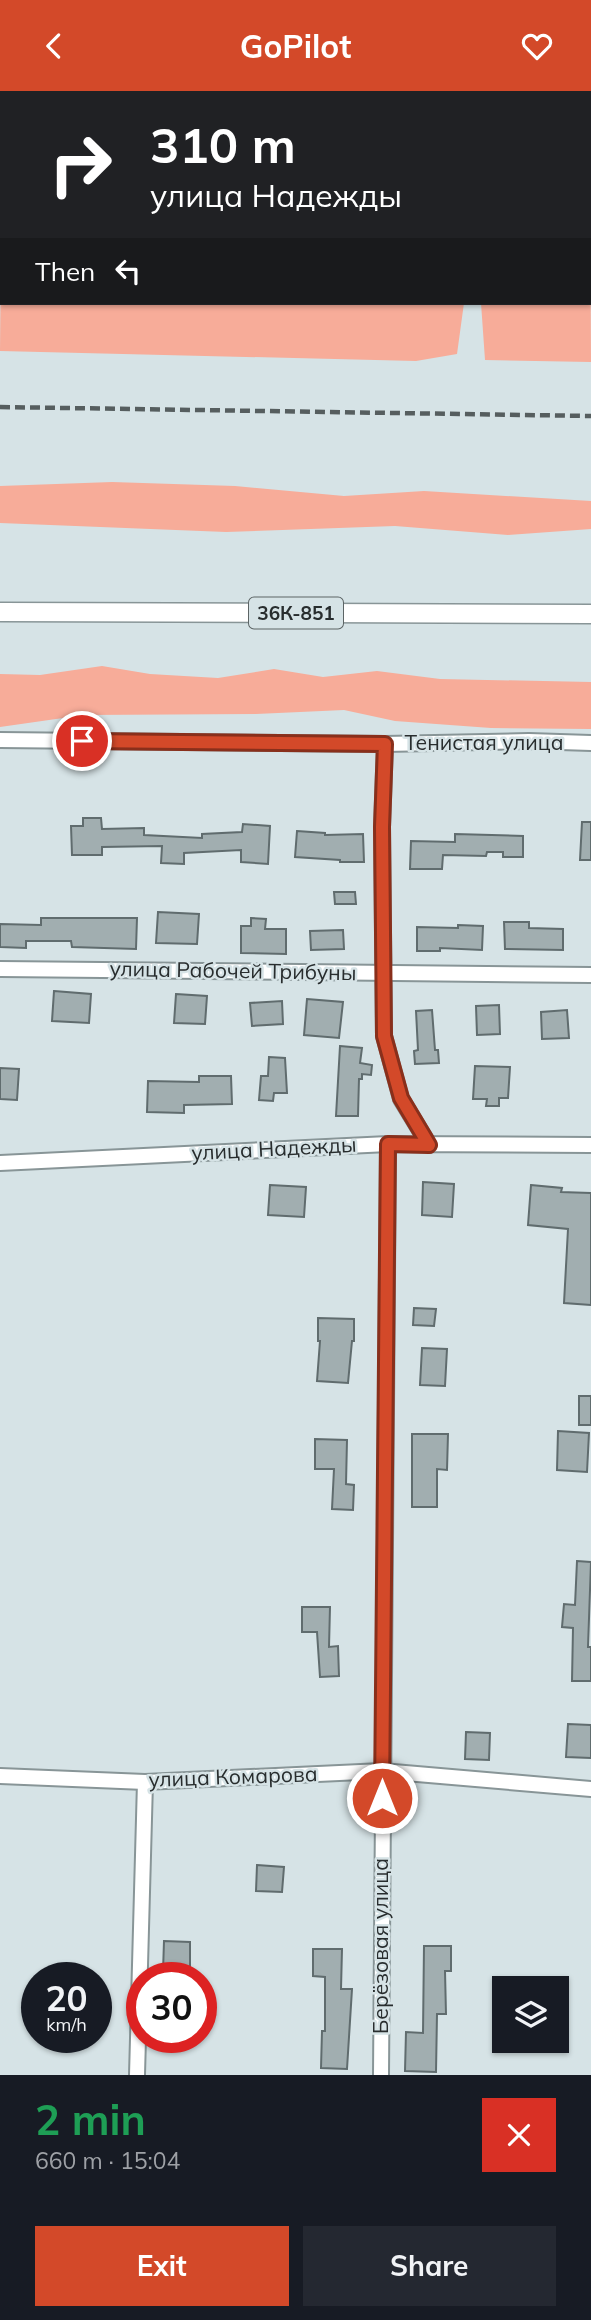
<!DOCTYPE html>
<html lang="en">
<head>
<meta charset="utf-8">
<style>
  :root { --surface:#171b24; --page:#242831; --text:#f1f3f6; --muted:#9ea1a6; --accent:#d34929 }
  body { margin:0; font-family:Mulish,sans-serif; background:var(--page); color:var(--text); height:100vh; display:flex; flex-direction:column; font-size:26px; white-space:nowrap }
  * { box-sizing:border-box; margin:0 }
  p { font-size:23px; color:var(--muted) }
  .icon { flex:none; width:38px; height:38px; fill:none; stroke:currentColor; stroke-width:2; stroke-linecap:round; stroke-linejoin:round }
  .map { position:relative; height:1984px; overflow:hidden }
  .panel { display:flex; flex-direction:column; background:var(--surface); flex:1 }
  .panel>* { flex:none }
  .top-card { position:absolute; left:0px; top:0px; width:592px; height:214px; box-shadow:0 2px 5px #0004; background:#202124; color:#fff; overflow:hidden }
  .fabs { position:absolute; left:492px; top:1885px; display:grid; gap:14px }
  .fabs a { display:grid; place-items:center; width:77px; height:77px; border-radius:0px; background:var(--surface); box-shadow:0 2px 5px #0004; font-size:35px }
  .speed { position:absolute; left:21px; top:1871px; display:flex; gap:14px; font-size:35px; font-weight:700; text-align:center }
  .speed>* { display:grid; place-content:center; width:91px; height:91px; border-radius:50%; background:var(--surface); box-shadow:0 2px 5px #0004; line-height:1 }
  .speed small { font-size:18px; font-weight:400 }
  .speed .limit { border:10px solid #d22; background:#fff; color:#111 }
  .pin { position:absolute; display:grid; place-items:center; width:60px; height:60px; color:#fff; margin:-30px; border:4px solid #fff; border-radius:50%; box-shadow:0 2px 7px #0007 }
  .me { position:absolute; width:77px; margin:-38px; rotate:0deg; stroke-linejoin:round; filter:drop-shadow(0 0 5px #0008) }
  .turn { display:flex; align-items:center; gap:24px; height:147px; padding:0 35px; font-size:32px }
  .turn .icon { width:91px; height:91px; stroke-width:2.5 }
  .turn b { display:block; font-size:49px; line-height:60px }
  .then { display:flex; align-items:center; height:66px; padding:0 35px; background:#0003; gap:14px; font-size:26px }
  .round { display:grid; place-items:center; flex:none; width:74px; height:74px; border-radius:0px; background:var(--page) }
  .headline { display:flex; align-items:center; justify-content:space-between; height:119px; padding:0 35px }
  h1 { font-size:42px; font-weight:700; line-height:52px; color:#1e9e55 }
  .primary-button { display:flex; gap:14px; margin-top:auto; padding:14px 35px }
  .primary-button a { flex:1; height:80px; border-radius:0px; background:var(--accent); color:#fff; font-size:28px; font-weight:700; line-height:80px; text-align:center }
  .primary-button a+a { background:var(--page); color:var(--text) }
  header { display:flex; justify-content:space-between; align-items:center; height:91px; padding:0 35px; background:var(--accent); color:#fff; font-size:32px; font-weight:700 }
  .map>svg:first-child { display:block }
  .green { fill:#f7ac99 }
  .building { fill:#a1aeb0; stroke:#606c6e; stroke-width:2 }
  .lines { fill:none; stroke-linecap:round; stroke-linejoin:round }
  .minor-casing { stroke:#889597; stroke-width:18 }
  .major-casing { stroke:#889597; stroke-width:21 }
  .minor { stroke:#fff; stroke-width:14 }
  .major { stroke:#fff; stroke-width:18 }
  .rail { stroke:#565e5f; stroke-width:4.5; stroke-dasharray:10 5; stroke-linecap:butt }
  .route-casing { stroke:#892f1b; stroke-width:18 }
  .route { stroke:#d34929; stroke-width:12 }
  .labels { text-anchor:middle; stroke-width:5; stroke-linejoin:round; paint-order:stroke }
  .shield { fill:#d6e3e6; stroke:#5c6465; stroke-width:2 }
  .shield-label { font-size:19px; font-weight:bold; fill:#282d2e }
  .street-label { font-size:21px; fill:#282d2e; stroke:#d6e3e6 }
</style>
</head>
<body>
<header><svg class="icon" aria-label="back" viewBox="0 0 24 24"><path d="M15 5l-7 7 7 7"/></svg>GoPilot<svg class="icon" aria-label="heart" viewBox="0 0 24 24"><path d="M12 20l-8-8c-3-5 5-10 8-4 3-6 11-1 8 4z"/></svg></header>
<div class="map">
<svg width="591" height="1984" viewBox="0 0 591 1984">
  <rect width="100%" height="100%" fill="#d6e3e6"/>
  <g class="green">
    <path d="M0 0H369L2 2 0 28Z"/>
    <path d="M590 46 591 271 485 269 481 212H590Z"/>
    <path d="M2 49V212H464L457 263 416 270 0 260Z"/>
    <path d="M112 391 235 395 344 405 424 400 591 410V438L508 444 395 435 226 441 0 432V395Z"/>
    <path d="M102 575 150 583 218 587 274 578 323 586 377 580 440 588 591 591V638L491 637 395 630 344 619 256 623 84 624 0 636V583L40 584Z"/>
  </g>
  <g class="building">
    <path d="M83 727H101L102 738 144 737V744L202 747V743L242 741 243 733 270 735 268 773 241 771V759L184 762V773L161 772 162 755 102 756V764H72L71 735H83Z"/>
    <path d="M582 731H591V769H580Z"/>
    <path d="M297 740 325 742V744L363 743 364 771H340V769L295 766Z"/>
    <path d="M455 743 523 745V766H503V761H487L486 765 443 764 442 778H410L411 750 455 751Z"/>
    <path d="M334 801H355L356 813H335Z"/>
    <path d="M158 821 199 823 197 853 156 852Z"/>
    <path d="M41 827H137L136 858 72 856 71 850H26V857L0 856V833L41 834Z"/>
    <path d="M251 827 266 828 265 838H286V863L241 862V835H251Z"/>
    <path d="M504 831H529V837L563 838V859L505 858Z"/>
    <path d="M458 834 483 835 482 859 440 857V860H417V836L458 837Z"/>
    <path d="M343 839 344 858 311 859 310 840Z"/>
    <path d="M54 900 91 903 89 932 52 930Z"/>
    <path d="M176 903 207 905 205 933 174 932Z"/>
    <path d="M307 908 343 911 339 947 304 944Z"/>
    <path d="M282 910 283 933 252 935 250 912Z"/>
    <path d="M499 914 500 943 477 944 476 915Z"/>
    <path d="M432 919 435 959H438L439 972 415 973 414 960 418 959 416 920Z"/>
    <path d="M567 919 569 947 542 948 541 921Z"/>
    <path d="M340 955 362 957 360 972 372 974 371 984 362 983V988H359L358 1025H336Z"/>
    <path d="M269 966 285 967 287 1002H274L273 1010 259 1009 261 985H268Z"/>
    <path d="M475 975 510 976 508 1007H499V1015H486L487 1008H473Z"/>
    <path d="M0 977 19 978 17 1009 0 1008Z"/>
    <path d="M199 985H231L232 1013 184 1014V1022L147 1021 148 990 199 991Z"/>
    <path d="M423 1091 454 1093 452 1126 422 1124Z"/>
    <path d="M270 1094 306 1096 304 1126 268 1124Z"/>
    <path d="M531 1094 562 1097 561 1101 591 1102V1214L564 1212 568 1138 528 1134Z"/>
    <path d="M414 1217 436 1218 434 1235 413 1234Z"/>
    <path d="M318 1227 354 1228V1250H352L348 1292 317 1290 320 1250H318Z"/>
    <path d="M422 1257 447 1258 445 1295 420 1294Z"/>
    <rect x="579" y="1305" width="12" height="29"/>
    <path d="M558 1340 589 1342 587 1381 557 1379Z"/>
    <path d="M412 1343H448L447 1379 437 1378V1416H412Z"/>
    <path d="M315 1348 347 1349 346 1393 354 1394 353 1419 332 1418 334 1378H315Z"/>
    <path d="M577 1470 591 1471 588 1556H591V1590H572L573 1537 562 1536 564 1513 575 1514Z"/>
    <path d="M302 1516H330L329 1556 338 1555 339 1585 320 1586 317 1541H302Z"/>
    <path d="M568 1633 591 1634V1667L566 1666Z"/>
    <path d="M466 1641 490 1642 489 1669 465 1668Z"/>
    <path d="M257 1774 284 1776 282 1801 256 1800Z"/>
    <path d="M164 1850 190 1851V1881H163Z"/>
    <path d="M424 1855H451V1880H445L446 1923H437L436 1981 405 1980 406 1941 423 1942Z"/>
    <path d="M313 1858H342L341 1898H352L347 1978 321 1977 322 1940H325V1886L313 1885Z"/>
  </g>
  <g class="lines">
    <g class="minor-casing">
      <g id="minor">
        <path d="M116 0V2"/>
        <path d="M491 0 492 2"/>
        <path d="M384 2 386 0"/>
        <path d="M590 33H591"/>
        <path d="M0 40H2"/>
        <path d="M0 649 385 653 529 650 591 652"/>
        <path d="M385 653 382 736 384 945 401 1008 429 1054"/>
        <path d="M0 878 591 884"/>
        <path d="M0 1072 388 1053 591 1054"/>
        <path d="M0 1685 145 1691 382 1680 591 1698"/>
        <path d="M137 1984 145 1691"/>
        <path d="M381 1984 388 1053"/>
      </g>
    </g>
    <g class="major-casing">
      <path id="major" d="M0 521 591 523"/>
    </g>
    <use href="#minor" class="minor"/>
    <use href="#major" class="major"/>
    <path class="rail" d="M0 316 591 325"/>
  </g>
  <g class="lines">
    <g class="route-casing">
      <path id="route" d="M82 650 385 653 382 736 384 945 401 1007 429 1054 388 1053 382 1707"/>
    </g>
    <use href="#route" class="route"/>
  </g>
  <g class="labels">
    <rect class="shield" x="249" y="506.5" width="94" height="31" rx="5"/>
    <g class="shield-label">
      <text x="296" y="529">36К-851</text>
    </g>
    <g class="street-label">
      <text x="484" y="659">Тенистая улица</text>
      <text transform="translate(233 880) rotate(1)" y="7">улица Рабочей Трибуны</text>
      <text transform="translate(274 1058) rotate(-3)" y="7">улица Надежды</text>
      <text transform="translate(233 1686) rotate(-2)" y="7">улица Комарова</text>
      <text transform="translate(381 1855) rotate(-90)" y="7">Берёзовая улица</text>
    </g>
  </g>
</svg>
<div class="fabs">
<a><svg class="icon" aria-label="layers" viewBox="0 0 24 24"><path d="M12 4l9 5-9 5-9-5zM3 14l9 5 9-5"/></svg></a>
</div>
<div class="speed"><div>20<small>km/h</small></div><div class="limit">30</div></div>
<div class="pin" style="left:82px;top:650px;background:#d93025"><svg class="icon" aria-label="arrive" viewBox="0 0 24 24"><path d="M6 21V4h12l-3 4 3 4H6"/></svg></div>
<svg class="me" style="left:382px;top:1707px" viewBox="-20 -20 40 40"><circle r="17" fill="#d34929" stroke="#fff" stroke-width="3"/><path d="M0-11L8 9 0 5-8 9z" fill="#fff"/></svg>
<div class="top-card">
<div class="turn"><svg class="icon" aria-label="right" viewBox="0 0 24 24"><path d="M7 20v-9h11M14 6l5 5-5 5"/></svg><div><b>310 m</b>улица Надежды</div></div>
<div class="then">Then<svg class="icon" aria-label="left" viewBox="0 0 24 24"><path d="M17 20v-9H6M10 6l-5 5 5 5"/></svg></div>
</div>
</div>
<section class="panel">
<div class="headline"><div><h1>2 min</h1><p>660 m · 15:04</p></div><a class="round" style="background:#d93025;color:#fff"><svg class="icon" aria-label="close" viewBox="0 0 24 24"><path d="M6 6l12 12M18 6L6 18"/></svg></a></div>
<div class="primary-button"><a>Exit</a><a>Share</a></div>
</section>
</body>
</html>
